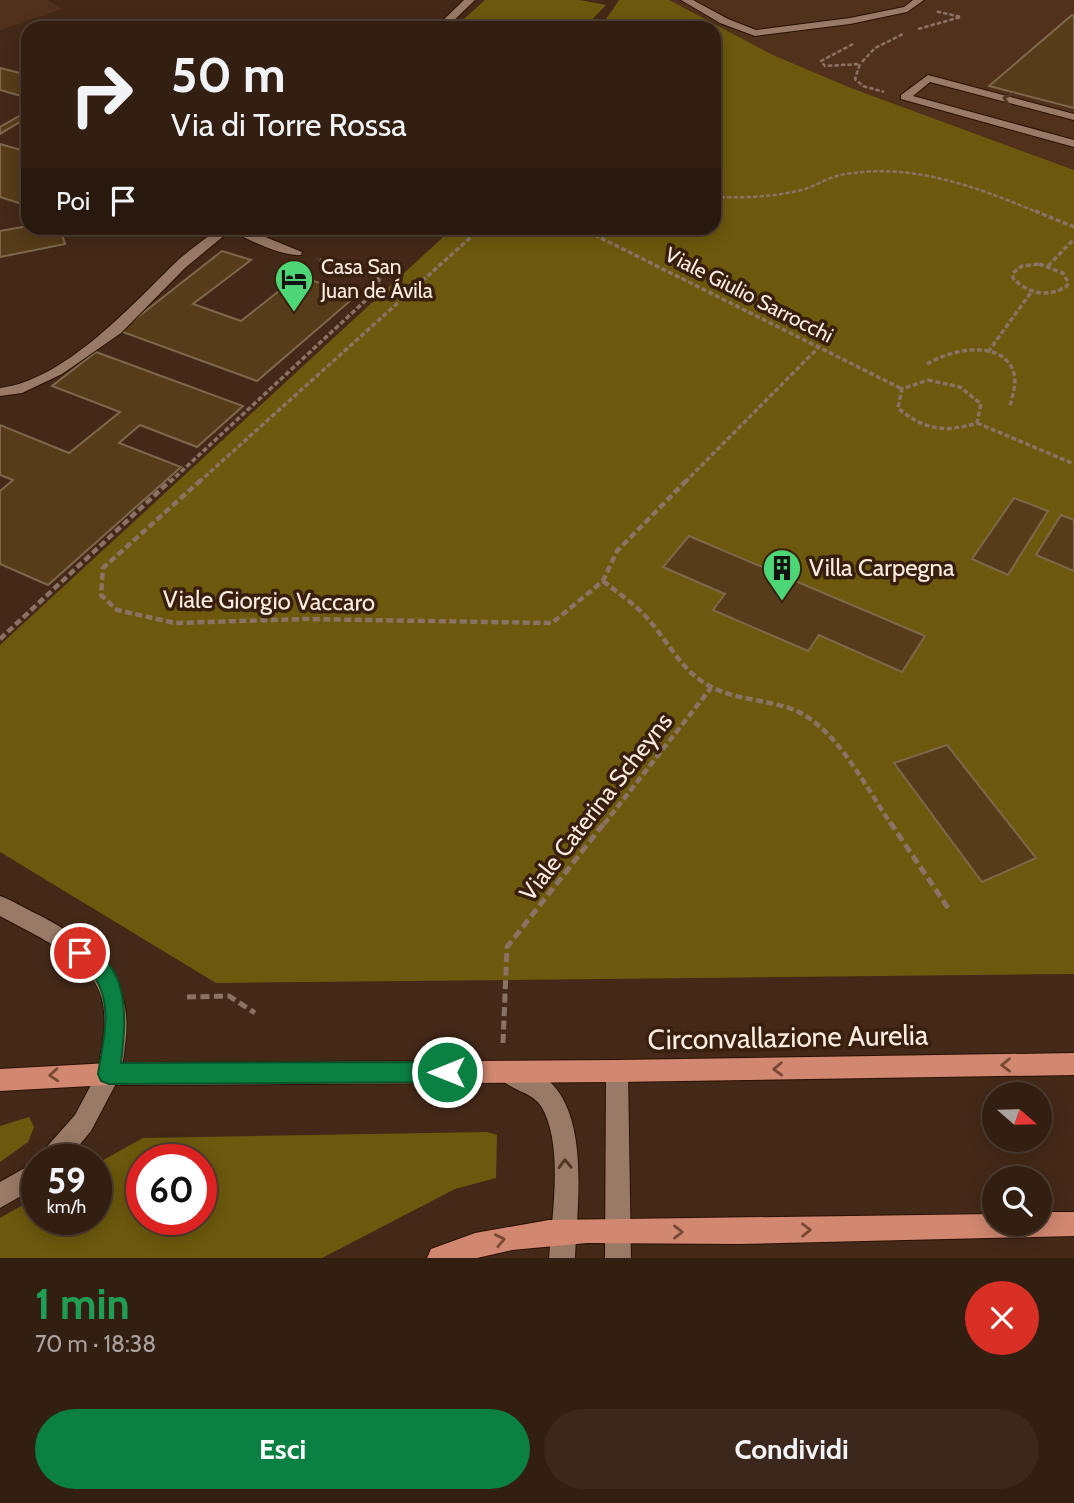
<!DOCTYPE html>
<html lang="it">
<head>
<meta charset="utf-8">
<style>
  :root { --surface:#331f12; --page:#3b271b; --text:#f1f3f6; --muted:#a9a29f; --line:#4e3d32; --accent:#0b8043 }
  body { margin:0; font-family:Cabin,sans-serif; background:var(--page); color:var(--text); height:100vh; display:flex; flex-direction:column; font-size:26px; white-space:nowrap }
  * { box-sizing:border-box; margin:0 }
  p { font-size:23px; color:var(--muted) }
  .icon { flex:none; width:38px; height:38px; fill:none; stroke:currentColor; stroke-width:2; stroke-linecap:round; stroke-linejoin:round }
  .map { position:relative; height:1258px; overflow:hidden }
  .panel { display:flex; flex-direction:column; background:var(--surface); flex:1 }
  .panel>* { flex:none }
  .top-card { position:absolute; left:21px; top:21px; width:700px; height:214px; border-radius:21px; box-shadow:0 4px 18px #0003,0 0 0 2px var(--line); background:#331f12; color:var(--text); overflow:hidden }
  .needle { width:46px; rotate:110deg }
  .buttons { position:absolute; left:982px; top:1082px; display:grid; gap:14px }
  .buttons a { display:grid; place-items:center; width:70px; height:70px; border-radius:50%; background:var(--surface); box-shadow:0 4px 18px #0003,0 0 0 2px var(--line); font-size:35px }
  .speed { position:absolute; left:21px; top:1144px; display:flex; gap:14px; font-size:35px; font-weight:700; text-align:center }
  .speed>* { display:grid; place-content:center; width:91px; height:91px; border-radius:50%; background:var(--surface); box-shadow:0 4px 18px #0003,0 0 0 2px var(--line); line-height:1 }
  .speed small { font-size:18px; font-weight:400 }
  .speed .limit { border:10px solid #d22; background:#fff; color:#111 }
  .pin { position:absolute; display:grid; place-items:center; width:60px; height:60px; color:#fff; margin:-30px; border:4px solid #fff; border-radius:50%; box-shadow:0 2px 7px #0007 }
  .me { position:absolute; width:77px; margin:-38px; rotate:270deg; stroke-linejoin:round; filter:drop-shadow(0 0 5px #0008) }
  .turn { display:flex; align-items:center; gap:24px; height:147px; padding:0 35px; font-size:32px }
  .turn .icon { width:91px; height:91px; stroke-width:2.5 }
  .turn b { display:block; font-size:49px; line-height:60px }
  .then { display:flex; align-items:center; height:66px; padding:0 35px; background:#0003; gap:14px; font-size:26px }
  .round { display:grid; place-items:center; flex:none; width:74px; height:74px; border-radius:37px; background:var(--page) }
  .summary { display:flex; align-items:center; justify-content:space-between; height:119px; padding:0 35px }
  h1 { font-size:42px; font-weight:800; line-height:52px; color:#1e9e55 }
  .cta { display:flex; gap:14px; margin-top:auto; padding:14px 35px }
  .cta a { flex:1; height:80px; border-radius:42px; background:var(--accent); color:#fff; font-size:28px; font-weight:800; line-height:80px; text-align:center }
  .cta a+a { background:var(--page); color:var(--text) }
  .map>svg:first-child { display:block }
  .built { fill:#51311b }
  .green { fill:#6d590d; fill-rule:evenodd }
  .building { fill:#563c18; stroke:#7d684c; stroke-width:2 }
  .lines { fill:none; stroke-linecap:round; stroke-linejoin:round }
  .lane-casing { stroke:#291102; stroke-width:2 }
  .secondary-casing { stroke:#291102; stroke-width:2 }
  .primary-casing { stroke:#291102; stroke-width:2 }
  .path-far3 { stroke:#8a7264; stroke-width:2.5; stroke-dasharray:4.5 2; stroke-linecap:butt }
  .path-far2 { stroke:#8a7264; stroke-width:3.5; stroke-dasharray:5 2.5; stroke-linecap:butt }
  .path-far1 { stroke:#8a7264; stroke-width:4.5; stroke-dasharray:7 3.5; stroke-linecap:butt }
  .path { stroke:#8a7264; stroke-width:5; stroke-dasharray:9 4.5; stroke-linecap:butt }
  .lane { fill:#997a66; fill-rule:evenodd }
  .secondary { fill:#997a66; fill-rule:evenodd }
  .primary { fill:#d18770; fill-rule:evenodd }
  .oneway { stroke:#513624 }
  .oneway2 { stroke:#764935 }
  .route { fill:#0b8043; stroke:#07532c; stroke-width:2 }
  .labels { text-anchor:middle; stroke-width:7; stroke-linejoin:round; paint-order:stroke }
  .far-poi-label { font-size:21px; fill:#ffede2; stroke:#39200e; text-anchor:start }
  .far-street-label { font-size:21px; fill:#ffede2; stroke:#39200e }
  .poi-label { font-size:24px; fill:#ffede2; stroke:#39200e; text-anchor:start }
  .street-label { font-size:24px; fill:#ffede2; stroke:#39200e }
  .near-street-label { font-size:28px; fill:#ffede2; stroke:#39200e }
</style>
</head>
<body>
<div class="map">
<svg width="1074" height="1258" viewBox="0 0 1074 1258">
  <rect width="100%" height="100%" fill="#442918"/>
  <g class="built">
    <path d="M0 0H47L62 9 0 30Z"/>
    <path d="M669 0H1074V170L851 88 773 55Z"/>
  </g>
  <g class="green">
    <path d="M485 0H580L606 5 584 28H454Z"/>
    <path d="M619 0H669L773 55 851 88 1074 170V974L216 983 0 852V645L453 228H714V28H600Z"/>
    <path d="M29 1117 34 1127 28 1142 0 1162V1126Z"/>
    <path d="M487 1132 497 1135 496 1178 455 1189 322 1258H0V1218L37 1197V1220H96V1164L143 1138ZM142 1160H201V1220H142Z"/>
  </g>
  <g class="building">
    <path d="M1072 15 1074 16V108L989 86Z"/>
    <path d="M0 68 28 75V98L0 90Z"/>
    <path d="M28 111V117L0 134V127Z"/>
    <path d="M0 144 28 152V206L0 197Z"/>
    <path d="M28 226 60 228 65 244 0 257V231Z"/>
    <path d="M222 251 251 260 193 304 241 321 298 276 357 295 257 381 120 331Z"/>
    <path d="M96 352 243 406 197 447 140 425 119 443 181 467 48 585 0 564V491L13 480 0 475V425L69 453 120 412 52 386Z"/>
    <path d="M1014 498 1048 511 1008 575 972 559Z"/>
    <path d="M1061 515 1074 520V571L1036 555Z"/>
    <path d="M689 536 925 636 902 672 819 635 808 651 713 610 725 594 663 567Z"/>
    <path d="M947 745 1036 858 982 882 894 763Z"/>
  </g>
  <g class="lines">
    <g class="lane-casing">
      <g id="lane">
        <path d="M464 0H475L446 28H435Z"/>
        <path d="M681 0H693L728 19 756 30 850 18 904 7 913 0H924L907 12 850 24 755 36 720 23Z"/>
        <path d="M928 75 1074 114V120L930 82 913 96 1074 140V147L901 99V95Z"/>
        <path d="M219 228H244L302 252 301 255C284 257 245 239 231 230L185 268 121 333 62 374 22 393 0 396V388C64 380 129 308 173 265 187 251 204 240 219 228Z"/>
        <path d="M109 1063 117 1066 121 1074 91 1131 67 1160H40L43 1151 75 1115 101 1066Z"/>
        <path d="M37 1161V1187L0 1208V1182Z"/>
      </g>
    </g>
    <g class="secondary-casing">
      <g id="secondary">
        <path d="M0 896C14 901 26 909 39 915 94 944 135 976 125 1045 124 1057 122 1070 117 1082L109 1085 101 1082 97 1074C102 1049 108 1024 102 999 93 959 32 934 0 916Z"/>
        <path d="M617 1060 625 1063 628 1071 631 1258H605L606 1071 609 1063Z"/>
        <path d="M510 1063C525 1068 542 1073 553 1085 589 1124 577 1209 575 1258H549C552 1216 564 1143 541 1106 530 1090 505 1090 498 1074L502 1066Z"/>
      </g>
    </g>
    <g class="primary-casing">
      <g id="primary">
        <path d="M1074 1053V1075L617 1082 109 1085 0 1091V1069L109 1063 617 1060Z"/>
        <path d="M1040 1212H1074V1236L739 1244 587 1243 512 1250 477 1258H427L431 1249 475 1233 549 1220 994 1214V1223H1040Z"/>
      </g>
    </g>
    <g class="path-far3">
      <path d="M918 29 961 17 935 11"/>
      <path d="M853 44 821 61 825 66 860 64 855 79 863 86 884 92"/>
      <path d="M862 62 875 48 903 34"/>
      <path d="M714 197C744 198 776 197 805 189 819 184 831 176 846 174 914 163 977 187 1039 213"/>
    </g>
    <g class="path-far2">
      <path d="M1035 211 1074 227"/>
      <path d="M581 228 902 389"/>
      <path d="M1039 264 1063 273 1068 282 1067 286C1049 298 1028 294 1013 278V273L1022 266Z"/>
      <path d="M1048 266 1074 239"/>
      <path d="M988 352 1032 291"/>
      <path d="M927 364C948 351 997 338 1012 368 1018 380 1013 394 1010 406"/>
      <path d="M928 380 960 387 981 404 977 423C945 433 924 430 898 408L902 389Z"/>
      <path d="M977 423 1074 464"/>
      <path d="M170 482 379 288 381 282 376 277 317 259"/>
      <path d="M199 482 481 228"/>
      <path d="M685 482 818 348"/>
    </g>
    <g class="path-far1">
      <path d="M201 480 103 568 101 595 117 610 175 623 305 619 552 623 603 581 617 551 687 480"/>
      <path d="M603 581C618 593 635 604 648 619 666 639 678 664 700 680 726 699 756 698 786 707 834 721 864 785 891 824"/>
      <path d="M0 639 171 480"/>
      <path d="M604 824 711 688"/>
    </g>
    <g class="path">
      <path d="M890 822 948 908"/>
      <path d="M187 997 229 996 255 1013"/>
      <path d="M503 1043 507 947 605 822"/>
    </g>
    <use href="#lane" class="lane"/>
    <use href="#secondary" class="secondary"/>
    <use href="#primary" class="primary"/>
  </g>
  <defs><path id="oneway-chevron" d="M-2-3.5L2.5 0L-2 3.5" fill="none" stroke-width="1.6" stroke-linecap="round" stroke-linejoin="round" transform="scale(1.75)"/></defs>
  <g class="oneway">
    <use href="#oneway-chevron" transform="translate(1008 99) rotate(-165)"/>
    <use href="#oneway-chevron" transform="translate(565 1164) rotate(-92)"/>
  </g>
  <g class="oneway2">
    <use href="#oneway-chevron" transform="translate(1006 1065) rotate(179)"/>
    <use href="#oneway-chevron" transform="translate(778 1069) rotate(179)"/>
    <use href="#oneway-chevron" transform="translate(54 1075) rotate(176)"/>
    <use href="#oneway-chevron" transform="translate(806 1230) rotate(-1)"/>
    <use href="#oneway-chevron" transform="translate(678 1232)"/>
    <use href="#oneway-chevron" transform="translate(500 1240) rotate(-12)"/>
  </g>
  <path class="route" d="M80 944C132 963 126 1020 121 1063L447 1062 455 1065 458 1072 455 1079 447 1082 109 1084 101 1081 98 1074C103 1042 114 1005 94 976 87 967 76 963 71 953L74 946Z"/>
  <defs>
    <g id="hotel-pin" transform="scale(2.0125)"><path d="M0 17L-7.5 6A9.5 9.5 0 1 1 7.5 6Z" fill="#4dd676" stroke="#39200e"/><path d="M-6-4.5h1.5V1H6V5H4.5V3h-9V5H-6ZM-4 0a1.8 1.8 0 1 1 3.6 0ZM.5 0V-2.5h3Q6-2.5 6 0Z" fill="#111"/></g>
    <g id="building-pin" transform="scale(2.0125)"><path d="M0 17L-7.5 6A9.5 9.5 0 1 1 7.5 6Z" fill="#4dd676" stroke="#39200e"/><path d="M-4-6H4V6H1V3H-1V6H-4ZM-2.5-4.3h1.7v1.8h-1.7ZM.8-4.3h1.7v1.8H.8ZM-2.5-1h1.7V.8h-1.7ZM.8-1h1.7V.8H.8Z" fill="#111"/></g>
  </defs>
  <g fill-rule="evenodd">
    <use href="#hotel-pin" x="294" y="279"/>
    <use href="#building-pin" x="782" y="568"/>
  </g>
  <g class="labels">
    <g class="far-poi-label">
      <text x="321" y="274">Casa San<tspan x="321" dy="24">Juan de Ávila</tspan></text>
    </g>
    <g class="far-street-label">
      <text transform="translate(749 295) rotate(27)" y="7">Viale Giulio Sarrocchi</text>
    </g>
    <g class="poi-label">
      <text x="809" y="576">Villa Carpegna</text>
    </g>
    <g class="street-label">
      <text transform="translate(269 601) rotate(1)" y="8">Viale Giorgio Vaccaro</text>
      <text transform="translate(596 807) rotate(-52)" y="8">Viale Caterina Scheyns</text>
    </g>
    <g class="near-street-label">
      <text transform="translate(788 1037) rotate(-1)" y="10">Circonvallazione Aurelia</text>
    </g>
  </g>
</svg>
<div class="buttons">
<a><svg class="needle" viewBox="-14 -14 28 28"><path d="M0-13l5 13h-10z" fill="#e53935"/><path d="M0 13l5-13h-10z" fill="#a9a29f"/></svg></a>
<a><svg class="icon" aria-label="search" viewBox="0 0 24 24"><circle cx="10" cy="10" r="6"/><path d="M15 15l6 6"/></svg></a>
</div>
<div class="speed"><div>59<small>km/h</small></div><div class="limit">60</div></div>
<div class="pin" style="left:80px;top:953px;background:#d93025"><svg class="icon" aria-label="arrive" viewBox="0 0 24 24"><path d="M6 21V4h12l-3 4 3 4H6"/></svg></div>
<svg class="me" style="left:447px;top:1072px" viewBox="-20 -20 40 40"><circle r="17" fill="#0b8043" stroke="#fff" stroke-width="3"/><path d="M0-11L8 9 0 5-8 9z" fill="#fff"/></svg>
<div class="top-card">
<div class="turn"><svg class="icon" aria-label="right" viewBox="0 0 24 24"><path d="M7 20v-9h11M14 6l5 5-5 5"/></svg><div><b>50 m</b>Via di Torre Rossa</div></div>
<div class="then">Poi<svg class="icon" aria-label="arrive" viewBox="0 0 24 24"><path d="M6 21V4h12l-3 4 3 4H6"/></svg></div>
</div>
</div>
<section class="panel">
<div class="summary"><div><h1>1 min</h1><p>70 m · 18:38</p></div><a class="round" style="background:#d93025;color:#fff"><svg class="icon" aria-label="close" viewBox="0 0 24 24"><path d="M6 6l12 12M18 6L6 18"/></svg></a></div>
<div class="cta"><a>Esci</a><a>Condividi</a></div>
</section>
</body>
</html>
